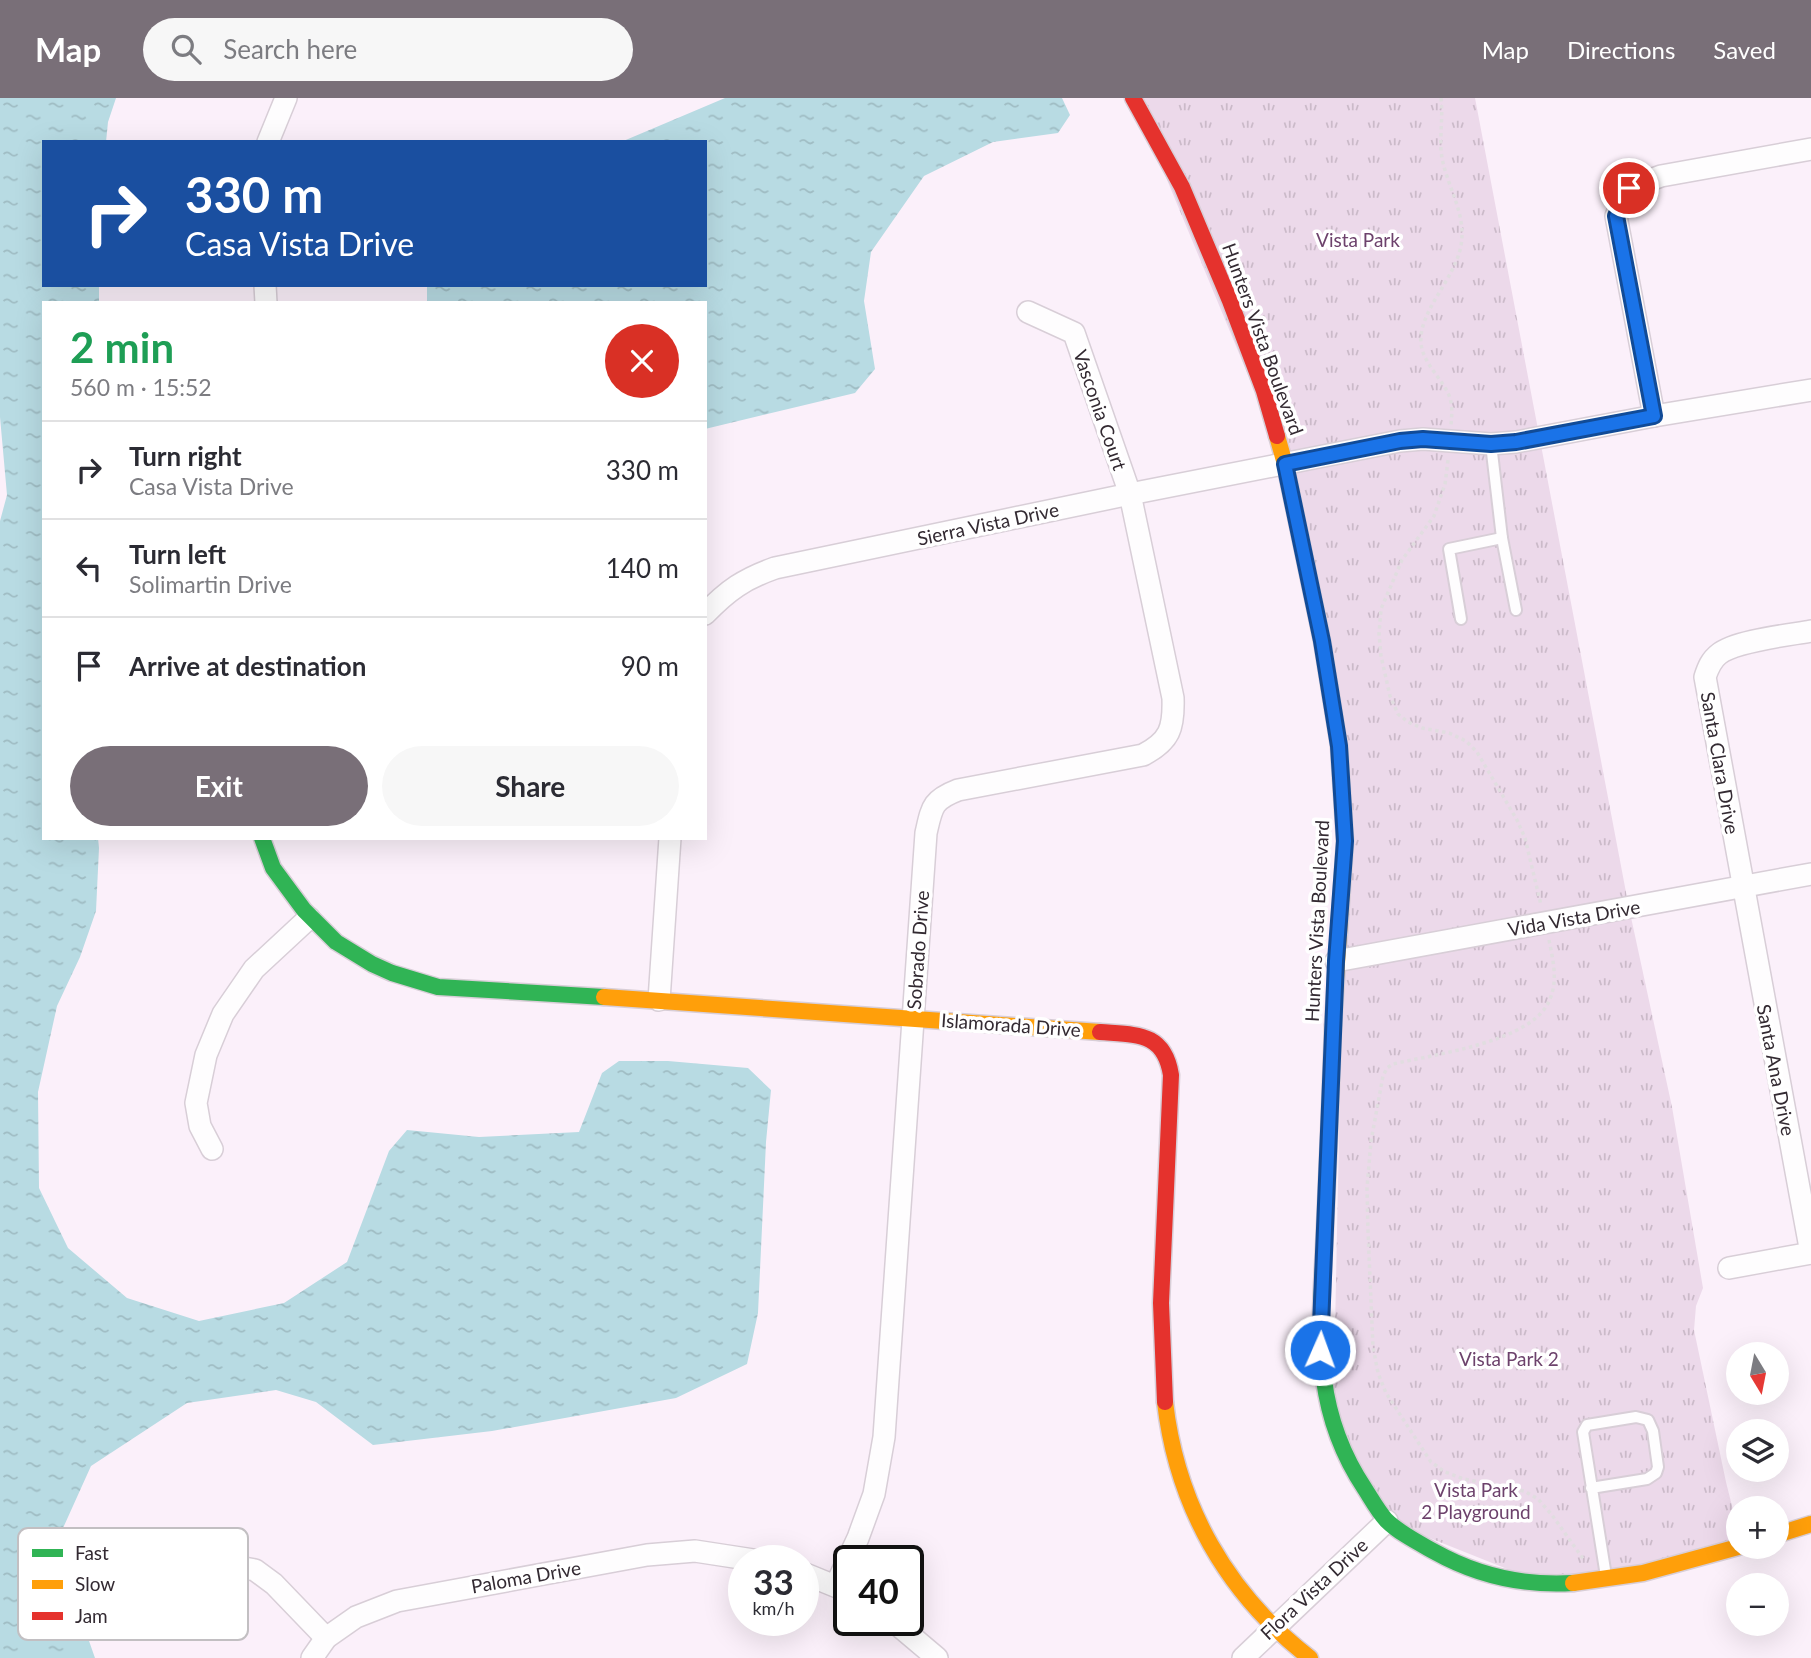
<!DOCTYPE html>
<html lang="en">
<head>
<meta charset="utf-8">
<style>
  :root { --surface:#fff; --page:#f7f7f7; --text:#2b2b33; --muted:#7c7c81; --line:#e1e1e2; --accent:#796f78 }
  body { margin:0; font-family:Lato,sans-serif; background:var(--page); color:var(--text); height:100vh; display:flex; flex-direction:column; font-size:26px; white-space:nowrap }
  * { box-sizing:border-box; margin:0 }
  p { font-size:23px; color:var(--muted) }
  .icon { flex:none; width:38px; height:38px; fill:none; stroke:currentColor; stroke-width:2; stroke-linecap:round; stroke-linejoin:round }
  .map { position:relative; flex:1; overflow:hidden }
  .drawer { position:absolute; left:42px; top:203px; width:665px; height:539px; display:flex; flex-direction:column; background:var(--surface); border-radius:0px; box-shadow:0 7px 28px #0002 }
  .drawer>* { flex:none }
  .banner { position:absolute; left:42px; top:42px; width:665px; height:147px; border-radius:0px; box-shadow:0 7px 28px #0002; background:#1a4fa0; color:#fff; overflow:hidden }
  .needle { width:46px; rotate:170deg }
  .fabs { position:absolute; left:1726px; top:1244px; display:grid; gap:14px }
  .fabs a { display:grid; place-items:center; width:63px; height:63px; border-radius:50%; background:var(--surface); box-shadow:0 7px 28px #0002; font-size:35px }
  .speed { position:absolute; left:728px; top:1447px; display:flex; gap:14px; font-size:35px; font-weight:700; text-align:center }
  .speed>* { display:grid; place-content:center; width:91px; height:91px; border-radius:50%; background:var(--surface); box-shadow:0 7px 28px #0002; line-height:1 }
  .speed small { font-size:18px; font-weight:400 }
  .speed .limit { border:4px solid #111; border-radius:10px; background:#fff; color:#111 }
  .pin { position:absolute; display:grid; place-items:center; width:60px; height:60px; color:#fff; margin:-30px; border:4px solid #fff; border-radius:50%; box-shadow:0 2px 7px #0007 }
  .me { position:absolute; width:77px; margin:-38px; rotate:2deg; stroke-linejoin:round; filter:drop-shadow(0 0 5px #0008) }
  .turn { display:flex; align-items:center; gap:24px; height:147px; padding:0 28px; font-size:32px }
  .turn .icon { width:91px; height:91px; stroke-width:2.5 }
  .turn b { display:block; font-size:49px; line-height:60px }
  .round { display:grid; place-items:center; flex:none; width:74px; height:74px; border-radius:37px; background:var(--page) }
  .headline { display:flex; align-items:center; justify-content:space-between; height:119px; padding:0 28px }
  h1 { font-size:42px; font-weight:700; line-height:52px; color:#1e9e55 }
  .action { display:flex; gap:14px; margin-top:auto; padding:14px 28px }
  .action a { flex:1; height:80px; border-radius:42px; background:var(--accent); color:#fff; font-size:28px; font-weight:700; line-height:80px; text-align:center }
  .action a+a { background:var(--page); color:var(--text) }
  ul { padding:0; list-style:none }
  li { display:flex; align-items:center; gap:21px; height:98px; padding:0 28px; border-top:2px solid var(--line) }
  li div { flex:1 }
  li b { display:block; font-size:26px }
  li em { font-style:normal }
  header { display:flex; align-items:center; gap:42px; box-sizing:border-box; height:98px; padding:0 35px; background:var(--accent); color:#fff }
  header strong { font-size:33px }
  nav { display:flex; gap:38px; margin-inline-start:auto; font-size:24px }
  .search { width:490px; height:63px; background:var(--page); display:flex; align-items:center; gap:18px; box-sizing:border-box; padding:0 24px; border-radius:38px; color:var(--muted); font-size:26px }
  .map>svg:first-child { display:block }
  .park { fill:url(#park-tufts) }
  .water { fill:url(#water-ripples) }
  .lines { fill:none; stroke-linecap:round; stroke-linejoin:round }
  .lane-casing { stroke:#d8ced7; stroke-width:14 }
  .street-casing { stroke:#d8ced7; stroke-width:24 }
  .fast-casing { stroke:#d8ced7; stroke-width:19 }
  .slow-casing { stroke:#d8ced7; stroke-width:19 }
  .jam-casing { stroke:#d8ced7; stroke-width:19 }
  .path { stroke:#e1dde0; stroke-width:3.5; stroke-dasharray:3.5 3.5; stroke-linecap:butt }
  .lane { stroke:#fefdfe; stroke-width:10 }
  .street { stroke:#fefdfe; stroke-width:21 }
  .fast { stroke:#30b455; stroke-width:16 }
  .slow { stroke:#ff9f0a; stroke-width:16 }
  .jam { stroke:#e5322d; stroke-width:16 }
  .route-casing { stroke:#114b97; stroke-width:18 }
  .route { stroke:#1a73e8; stroke-width:12 }
  .labels { text-anchor:middle; stroke-width:7; stroke-linejoin:round; paint-order:stroke }
  .park-label { font-size:19px; fill:#6d426c; stroke:#fff }
  .street-label { font-size:19px; fill:#332a32; stroke:#fff }
  .key { fill:#fff; stroke:#c2bfc2; stroke-width:2 }
  .key-label { font-size:19px; fill:#332a32 }
</style>
</head>
<body>
<header>
<strong>Map</strong>
<div class="search"><svg class="icon" aria-label="search" viewBox="0 0 24 24"><circle cx="10" cy="10" r="6"/><path d="M15 15l6 6"/></svg>Search here</div>
<nav><a>Map</a><a>Directions</a><a>Saved</a></nav>
</header>
<div class="map">
<svg width="1811" height="1560" viewBox="0 0 1811 1560">
  <defs>
    <pattern id="park-tufts" width="24" height="20" patternUnits="userSpaceOnUse" patternTransform="scale(1.75)"><rect width="24" height="20" fill="#ecd9ea"/><path d="M3 7l-1-3M5 7V3M7 7l1-3M15 17l-1-3M17 17v-4M19 17l1-3" fill="none" stroke="#cbbac9"/></pattern>
    <pattern id="water-ripples" width="26" height="14" patternUnits="userSpaceOnUse" patternTransform="scale(1.75)"><rect width="26" height="14" fill="#b8dbe3"/><path d="M2 4q2-2 4 0t4 0M15 11q2-2 4 0t4 0" fill="none" stroke="#9fbcc3"/></pattern>
  </defs>
  <rect width="100%" height="100%" fill="#fbf0fa"/>
  <path class="park" d="M1133 0H1475L1629 810 1672 1009 1703 1190 1696 1208 1694 1232 1726 1384 1738 1432V1449L1545 1486 1387 1423 1333 1329 1345 743 1285 366Z"/>
  <g class="water">
    <path d="M0 0H116L108 24 106 44H44V187H99V205H44V740H98L99 750 96 813 80 859 57 908 38 994 39 1090 68 1150 127 1200 199 1223 284 1205 347 1164 389 1053 407 1032 479 1039 579 1034 602 975 619 963H668L748 970 771 992 766 1044 758 1215 747 1266 676 1300 492 1333 373 1347 316 1304 276 1292 187 1305 91 1368 59 1439 75 1503 95 1560H0V423L7 397 0 319Z"/>
    <path d="M725 0H1062L1070 17 1058 35 993 44 924 78 871 154 864 203 875 271 855 295 705 331V205H427V187H705V44H621Z"/>
  </g>
  <g class="lines">
    <g class="lane-casing">
      <g id="lane">
        <path d="M1491 346 1502 440 1516 512"/>
        <path d="M1461 521 1449 451 1502 440"/>
        <path d="M1591 1390 1647 1381 1656 1375 1658 1369 1653 1333 1648 1322 1636 1319 1587 1327 1583 1334 1606 1478"/>
      </g>
    </g>
    <g class="street-casing">
      <g id="street">
        <path d="M268 44 286 0"/>
        <path d="M265 187 266 205"/>
        <path d="M1654 318 1616 118 1629 90 1661 78 1811 51"/>
        <path d="M705 516C728 492 744 481 775 470L1130 396 1400 343 1423 341 1491 346 1516 344 1654 318 1811 292"/>
        <path d="M1336 863 1811 776"/>
        <path d="M659 902 670 740"/>
        <path d="M212 1051 200 1028 196 1005 206 957 223 916 254 871 309 820"/>
        <path d="M1811 1155 1705 579C1708 570 1711 562 1719 556 1735 543 1789 537 1811 533"/>
        <path d="M1729 1170 1811 1155"/>
        <path d="M233 1468 255 1472 274 1486 326 1540"/>
        <path d="M803 1475 847 1493"/>
        <path d="M836 1487 858 1440 874 1396 884 1339 926 735C932 709 932 702 958 692L1143 657C1170 643 1174 630 1173 600L1130 396 1074 235 1028 214"/>
        <path d="M892 1522 937 1560"/>
        <path d="M312 1560 326 1540 356 1519 397 1503 647 1457 695 1453 760 1463"/>
        <path d="M1243 1560 1387 1423"/>
      </g>
    </g>
    <g class="fast-casing">
      <g id="fast">
        <path d="M262 740 273 770 304 812 336 844 372 866 392 875 438 889 604 899"/>
        <path d="M1333 927C1331 995 1328 1062 1325 1129 1321 1226 1308 1306 1365 1391 1372 1402 1378 1413 1386 1422 1399 1435 1419 1445 1435 1454 1478 1478 1523 1488 1573 1485"/>
      </g>
    </g>
    <g class="slow-casing">
      <g id="slow">
        <path d="M1277 338 1285 366 1322 543 1339 648 1345 743 1333 927"/>
        <path d="M604 899 1100 934"/>
        <path d="M1165 1304C1177 1408 1227 1496 1310 1560"/>
        <path d="M1776 1437 1811 1426"/>
        <path d="M1573 1485 1643 1475 1738 1449"/>
      </g>
    </g>
    <g class="jam-casing">
      <g id="jam">
        <path d="M1133 0 1182 89 1230 203 1264 293 1277 338"/>
        <path d="M1100 934C1137 937 1164 934 1171 977L1161 1205 1165 1304"/>
      </g>
    </g>
    <g class="path">
      <path d="M1441 0C1443 18 1440 36 1441 53 1445 88 1469 116 1460 152 1453 181 1422 212 1421 239 1419 261 1439 277 1448 295 1453 305 1452 316 1451 327"/>
      <path d="M1448 362 1445 386 1434 418 1402 462 1381 511 1379 536 1381 558 1390 598 1398 616 1408 624 1422 630 1449 635 1466 643 1477 654 1517 722 1525 740 1541 807"/>
      <path d="M1549 842C1553 862 1558 882 1550 901 1534 944 1435 956 1393 966L1387 970 1383 978 1371 1043 1367 1090 1368 1133 1373 1249 1378 1275 1386 1295 1431 1364 1445 1374 1464 1381 1524 1393 1538 1401 1552 1417 1584 1462"/>
    </g>
    <use href="#lane" class="lane"/>
    <use href="#street" class="street"/>
    <use href="#fast" class="fast"/>
    <use href="#slow" class="slow"/>
    <use href="#jam" class="jam"/>
  </g>
  <g class="lines">
    <g class="route-casing">
      <path id="route" d="M1320 1252 1336 863 1345 743 1339 648 1322 543 1285 366 1400 343 1423 341 1491 346 1516 344 1654 318 1616 118 1629 90"/>
    </g>
    <use href="#route" class="route"/>
  </g>
  <g class="labels">
    <g class="park-label">
      <text x="1358" y="149">Vista Park</text>
      <text x="1509" y="1268">Vista Park 2</text>
      <text x="1476" y="1399">Vista Park<tspan x="1476" dy="22">2 Playground</tspan></text>
    </g>
    <g class="street-label">
      <text transform="translate(1263 241) rotate(70)" y="7">Hunters Vista Boulevard</text>
      <text transform="translate(1100 312) rotate(71)" y="7">Vasconia Court</text>
      <text transform="translate(988 426) rotate(-12)" y="7">Sierra Vista Drive</text>
      <text transform="translate(1720 665) rotate(80)" y="7">Santa Clara Drive</text>
      <text transform="translate(1574 820) rotate(-10)" y="7">Vida Vista Drive</text>
      <text transform="translate(1317 823) rotate(-87)" y="7">Hunters Vista Boulevard</text>
      <text transform="translate(918 852) rotate(-86)" y="7">Sobrado Drive</text>
      <text transform="translate(1011 927) rotate(4)" y="7">Islamorada Drive</text>
      <text transform="translate(1776 972) rotate(79)" y="7">Santa Ana Drive</text>
      <text transform="translate(526 1479) rotate(-10)" y="7">Paloma Drive</text>
      <text transform="translate(1314 1491) rotate(-43)" y="7">Flora Vista Drive</text>
    </g>
  </g>
  <rect x="18" y="1430" width="230" height="112" rx="10" class="key"/>
  <rect x="32" y="1451" width="31" height="8" fill="#30b455"/>
  <rect x="32" y="1482" width="31" height="9" fill="#ff9f0a"/>
  <rect x="32" y="1514" width="31" height="8" fill="#e5322d"/>
  <g class="key-label">
    <text x="75" y="1462">Fast</text>
    <text x="75" y="1493">Slow</text>
    <text x="75" y="1525">Jam</text>
  </g>
</svg>
<div class="fabs">
<a><svg class="needle" viewBox="-14 -14 28 28"><path d="M0-13l5 13h-10z" fill="#e53935"/><path d="M0 13l5-13h-10z" fill="#7c7c81"/></svg></a>
<a><svg class="icon" aria-label="layers" viewBox="0 0 24 24"><path d="M12 4l9 5-9 5-9-5zM3 14l9 5 9-5"/></svg></a>
<a>+</a>
<a>−</a>
</div>
<div class="speed"><div>33<small>km/h</small></div><div class="limit">40</div></div>
<div class="pin" style="left:1629px;top:90px;background:#d93025"><svg class="icon" aria-label="arrive" viewBox="0 0 24 24"><path d="M6 21V4h12l-3 4 3 4H6"/></svg></div>
<svg class="me" style="left:1320px;top:1252px" viewBox="-20 -20 40 40"><circle r="17" fill="#1a73e8" stroke="#fff" stroke-width="3"/><path d="M0-11L8 9 0 5-8 9z" fill="#fff"/></svg>
<div class="banner">
<div class="turn"><svg class="icon" aria-label="right" viewBox="0 0 24 24"><path d="M7 20v-9h11M14 6l5 5-5 5"/></svg><div><b>330 m</b>Casa Vista Drive</div></div>
</div>
<section class="drawer">
<div class="headline"><div><h1>2 min</h1><p>560 m · 15:52</p></div><a class="round" style="background:#d93025;color:#fff"><svg class="icon" aria-label="close" viewBox="0 0 24 24"><path d="M6 6l12 12M18 6L6 18"/></svg></a></div>
<ul>
<li><svg class="icon" aria-label="right" viewBox="0 0 24 24"><path d="M7 20v-9h11M14 6l5 5-5 5"/></svg><div><b>Turn right</b><p>Casa Vista Drive</p></div><em>330 m</em></li>
<li><svg class="icon" aria-label="left" viewBox="0 0 24 24"><path d="M17 20v-9H6M10 6l-5 5 5 5"/></svg><div><b>Turn left</b><p>Solimartin Drive</p></div><em>140 m</em></li>
<li><svg class="icon" aria-label="arrive" viewBox="0 0 24 24"><path d="M6 21V4h12l-3 4 3 4H6"/></svg><div><b>Arrive at destination</b></div><em>90 m</em></li>
</ul>
<div class="action"><a>Exit</a><a>Share</a></div>
</section>
</div>
</body>
</html>
